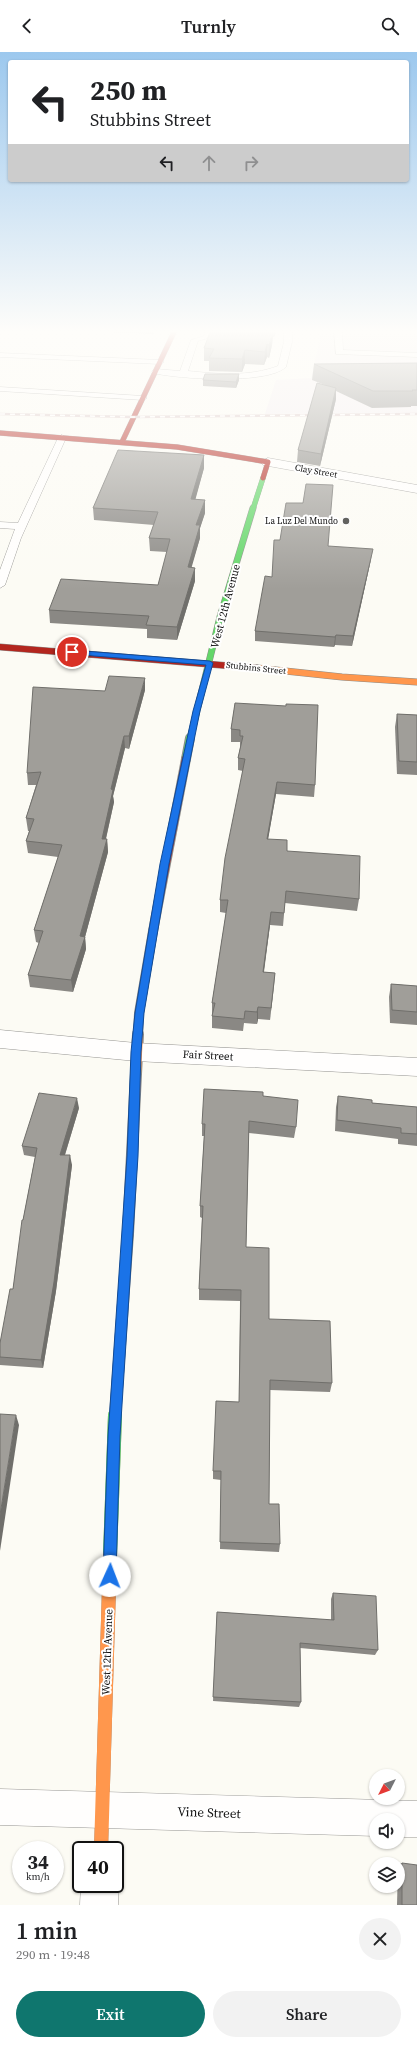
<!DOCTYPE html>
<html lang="en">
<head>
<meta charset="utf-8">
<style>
  :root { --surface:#fff; --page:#f2f2f2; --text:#202124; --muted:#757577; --accent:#0f766e }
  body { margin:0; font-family:"Source Serif 4",serif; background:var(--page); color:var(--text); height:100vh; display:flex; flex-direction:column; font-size:15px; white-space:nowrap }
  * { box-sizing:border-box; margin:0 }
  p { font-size:13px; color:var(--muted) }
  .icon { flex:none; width:22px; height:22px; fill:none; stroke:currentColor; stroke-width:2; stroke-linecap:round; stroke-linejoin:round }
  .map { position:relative; height:1853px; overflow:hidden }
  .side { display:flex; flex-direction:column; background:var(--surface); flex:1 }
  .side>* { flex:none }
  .guide { position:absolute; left:8px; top:8px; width:401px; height:122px; border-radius:4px; box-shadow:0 1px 3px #0004; background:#fff; color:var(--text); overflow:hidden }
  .needle { width:26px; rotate:228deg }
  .tools { position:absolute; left:369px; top:1717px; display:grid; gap:8px }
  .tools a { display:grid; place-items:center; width:36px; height:36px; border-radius:50%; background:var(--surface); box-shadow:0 1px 3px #0004; font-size:20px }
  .speed { position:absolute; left:12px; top:1789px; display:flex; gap:8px; font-size:20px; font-weight:700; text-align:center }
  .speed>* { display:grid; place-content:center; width:52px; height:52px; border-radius:50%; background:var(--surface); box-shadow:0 1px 3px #0004; line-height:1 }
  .speed small { font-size:10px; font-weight:400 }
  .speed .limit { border:2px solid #111; border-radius:6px; background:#fff; color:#111 }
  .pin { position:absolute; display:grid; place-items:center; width:34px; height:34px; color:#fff; margin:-17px; border:2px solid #fff; border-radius:50%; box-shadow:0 1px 4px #0007 }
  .me { position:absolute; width:44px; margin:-22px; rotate:2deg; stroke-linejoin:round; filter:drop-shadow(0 0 3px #0008) }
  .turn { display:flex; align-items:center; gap:14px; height:84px; padding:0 16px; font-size:18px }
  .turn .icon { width:52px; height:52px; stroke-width:2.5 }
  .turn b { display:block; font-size:28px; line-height:34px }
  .lanes { display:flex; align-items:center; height:38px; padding:0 16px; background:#0003; justify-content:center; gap:20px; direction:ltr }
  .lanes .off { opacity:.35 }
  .round { display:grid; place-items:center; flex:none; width:42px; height:42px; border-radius:21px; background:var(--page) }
  .summary { display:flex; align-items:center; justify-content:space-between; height:68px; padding:0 16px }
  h1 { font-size:24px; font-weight:600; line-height:30px }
  .action { display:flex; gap:8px; margin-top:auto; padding:8px 16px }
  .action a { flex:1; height:46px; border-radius:24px; background:var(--accent); color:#fff; font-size:16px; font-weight:600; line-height:46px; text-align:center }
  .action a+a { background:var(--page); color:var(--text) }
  header { display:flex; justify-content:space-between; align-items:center; height:52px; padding:0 16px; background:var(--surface); font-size:18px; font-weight:600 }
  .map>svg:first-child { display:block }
  .industrial { fill:#f4eef1 }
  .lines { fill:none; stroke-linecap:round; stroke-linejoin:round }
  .lane-casing { stroke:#969592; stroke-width:1 }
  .street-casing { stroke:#969592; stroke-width:1 }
  .fast-far4-casing { stroke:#8c8c89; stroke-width:5.5 }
  .fast-far3-casing { stroke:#8c8c89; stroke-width:7 }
  .fast-far2-casing { stroke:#8c8c89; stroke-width:10 }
  .fast-far1-casing { stroke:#8c8c89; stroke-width:12 }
  .fast-casing { stroke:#8c8c89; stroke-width:14 }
  .slow-far3-casing { stroke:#8c8c89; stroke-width:7 }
  .slow-far2-casing { stroke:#8c8c89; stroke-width:10 }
  .slow-far1-casing { stroke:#8c8c89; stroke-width:12 }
  .slow-casing { stroke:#8c8c89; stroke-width:14 }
  .jam-far2-casing { stroke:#8c8c89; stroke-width:5.5 }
  .jam-far1-casing { stroke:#8c8c89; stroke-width:7 }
  .jam-casing { stroke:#8c8c89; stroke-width:10 }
  .lane { fill:#fffefd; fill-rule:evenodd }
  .street { fill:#fffefd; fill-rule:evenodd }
  .fast-far4 { stroke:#63d668; stroke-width:5 }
  .fast-far3 { stroke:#63d668; stroke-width:6 }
  .fast-far2 { stroke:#63d668; stroke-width:8 }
  .fast-far1 { stroke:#63d668; stroke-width:10 }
  .fast { stroke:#63d668; stroke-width:14 }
  .slow-far3 { stroke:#ff974d; stroke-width:6 }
  .slow-far2 { stroke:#ff974d; stroke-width:8 }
  .slow-far1 { stroke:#ff974d; stroke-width:10 }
  .slow { stroke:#ff974d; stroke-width:14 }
  .jam-far2 { stroke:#b3261e; stroke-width:5 }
  .jam-far1 { stroke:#b3261e; stroke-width:6 }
  .jam { stroke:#b3261e; stroke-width:8 }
  .rail-casing { stroke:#d9c5c4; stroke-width:2.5 }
  .rail { stroke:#fff; stroke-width:1.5; stroke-dasharray:5; stroke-linecap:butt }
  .wall { fill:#8a8884 }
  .shaded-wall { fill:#706f6b }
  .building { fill:#a09e99; stroke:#706f6b }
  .route { fill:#1a73e8; stroke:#114b97 }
  .poi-dot { fill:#62625f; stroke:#fff; stroke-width:1.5 }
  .labels { text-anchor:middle; stroke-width:4; stroke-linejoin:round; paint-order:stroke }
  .far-street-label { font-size:9px; fill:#0f0f0f; stroke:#fff }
  .far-poi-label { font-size:9px; fill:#0f0f0f; stroke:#fff; text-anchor:end }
  .street-label { font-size:11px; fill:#0f0f0f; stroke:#fff }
  .near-street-label { font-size:13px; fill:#0f0f0f; stroke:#fff }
</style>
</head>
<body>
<header><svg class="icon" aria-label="back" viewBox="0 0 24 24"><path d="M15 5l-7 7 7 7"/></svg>Turnly<svg class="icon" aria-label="search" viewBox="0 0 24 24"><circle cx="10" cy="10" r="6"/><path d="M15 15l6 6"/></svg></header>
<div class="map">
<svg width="417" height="1853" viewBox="0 0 417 1853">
  <rect width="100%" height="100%" fill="#fcfbf4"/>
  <path class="industrial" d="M322 278H417V361L265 362 276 328 311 326Z"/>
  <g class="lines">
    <g class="lane-casing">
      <g id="lane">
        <path d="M205 278H213L211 285 198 289 188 319C218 322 249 325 278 314L284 290V278H292V290L286 315C267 333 178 327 153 321L152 319 156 317 180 319 191 288 204 284Z"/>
        <path d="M334 278H342L343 298 417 301V305L336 302Z"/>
        <path d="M0 301 160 308 164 310 160 312 0 305Z"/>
        <path d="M0 335 143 344 147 346 143 348 0 339Z"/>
        <path d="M62 383 66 386 21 486 5 533 0 536V518L15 477 0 476V470L18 471 58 386Z"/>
      </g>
    </g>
    <g class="street-casing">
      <g id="street">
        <path d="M268 406 417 433V441L263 413 261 410Z"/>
        <path d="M0 978 136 991 417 1006V1024L136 1009 0 996Z"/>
        <path d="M0 1737 417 1749V1785H398V1768H376V1784L0 1773Z"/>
        <path d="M115 1823 119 1832 118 1853H80L81 1832H115Z"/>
      </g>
    </g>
    <g class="fast-far4-casing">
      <path id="fast-far4" d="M253 457 263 426"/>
    </g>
    <g class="fast-far3-casing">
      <path id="fast-far3" d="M190 687 220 565 253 456"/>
    </g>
    <g class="fast-far2-casing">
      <path id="fast-far2" d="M186 707 190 686"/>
    </g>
    <g class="fast-far1-casing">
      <path id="fast-far1" d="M115 1364 128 1182"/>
    </g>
    <g class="fast-casing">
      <path id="fast" d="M110 1503 115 1363"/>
    </g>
    <g class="slow-far3-casing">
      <path id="slow-far3" d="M257 616 342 625 417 630"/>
    </g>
    <g class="slow-far2-casing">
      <path id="slow-far2" d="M138 983 139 961 153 879"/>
    </g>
    <g class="slow-far1-casing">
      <path id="slow-far1" d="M128 1182 138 982"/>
    </g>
    <g class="slow-casing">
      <path id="slow" d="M101 1798 110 1503"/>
    </g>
    <g class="jam-far2-casing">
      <g id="jam-far2">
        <path d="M0 381 177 395 268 410 263 426"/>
        <path d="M122 390 175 278"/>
      </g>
    </g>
    <g class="jam-far1-casing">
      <path id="jam-far1" d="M0 595 257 616"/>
    </g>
    <g class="jam-casing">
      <path id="jam" d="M153 879 186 707"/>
    </g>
    <use href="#lane" class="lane"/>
    <use href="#street" class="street"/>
    <use href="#fast-far4" class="fast-far4"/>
    <use href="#fast-far3" class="fast-far3"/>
    <use href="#fast-far2" class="fast-far2"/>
    <use href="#fast-far1" class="fast-far1"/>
    <use href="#fast" class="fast"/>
    <use href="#slow-far3" class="slow-far3"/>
    <use href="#slow-far2" class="slow-far2"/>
    <use href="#slow-far1" class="slow-far1"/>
    <use href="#slow" class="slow"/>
    <use href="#jam-far2" class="jam-far2"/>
    <use href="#jam-far1" class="jam-far1"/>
    <use href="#jam" class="jam"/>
    <g class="rail-casing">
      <path id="rail" d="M0 362 133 365 417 362"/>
    </g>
    <use href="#rail" class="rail"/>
  </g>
  <g class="wall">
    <path d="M66 278H155L153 282Z"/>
    <path d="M211 278H277L274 285H273L272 293 269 306 267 305 264 313 245 312 242 320 209 319V309H204V296Z"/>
    <path d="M417 311V354H411V355L372 356 336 339V347L320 414 297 410 298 398 325 333 312 328 314 312Z"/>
    <path d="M203 328H239L236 336 203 334Z"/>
    <path d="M204 403V416L195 447 205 461 200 476V486L191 515 195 516V529L177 588 147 586V577L50 571 49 558 158 533 167 500 150 499 149 486 154 473 94 468 93 456Z"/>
    <path d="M328 494 371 507 352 594 335 593 334 595 255 589V579L272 525Z"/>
    <path d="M145 638 129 697 125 696 113 744 114 750 106 787H107L108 800 85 885 86 897 73 940 30 935 28 923 39 891 36 890 34 878 58 805 28 801 26 789 29 779H28L26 766 36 733H28L27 721 105 639Z"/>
    <path d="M235 651 315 733 314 745 276 742 268 787 359 847 357 859 285 851 283 874 270 873 264 920 275 921 270 968 258 967 257 972 244 971 243 979 212 976V951L226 861 220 860V848L243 719 238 718V706L240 696V690H231V677Z"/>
    <path d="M397 662 417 663V723L397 722 395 675Z"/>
    <path d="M391 932 417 934V973L390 971 389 945Z"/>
    <path d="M263 1044 296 1075 294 1086 249 1081 246 1195 269 1267 332 1331 330 1340 270 1338 269 1452 280 1492 279 1500 220 1497 221 1428 213 1427V1419L239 1350 240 1249 199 1248V1237L202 1166 200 1165V1154L204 1084H202V1072Z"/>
    <path d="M338 1044 372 1051 417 1055V1094L398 1092V1087L335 1079 336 1055Z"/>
    <path d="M79 1056 65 1103 72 1113 56 1239 43 1316 0 1313V1291L13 1237 23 1168 35 1105 24 1103 22 1094Z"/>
    <path d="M333 1541 378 1598 375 1603 300 1596 301 1650 299 1655 213 1649 217 1560 331 1568V1547Z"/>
    <path d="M402 1811 417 1853H397L398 1812Z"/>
  </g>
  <g class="shaded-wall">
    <path d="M152 278H155L153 282Z"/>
    <path d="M275 278H277L274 285Z"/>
    <path d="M273 280 272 293 269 306V293Z"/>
    <path d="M267 292V305L264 313 265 300Z"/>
    <path d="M245 298V312L242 320V307Z"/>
    <path d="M239 322V328L236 336V330Z"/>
    <path d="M336 336V347L320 414 321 402Z"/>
    <path d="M204 403V416L192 460 191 447Z"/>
    <path d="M205 448V461L200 476V486L188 528V515L196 473Z"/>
    <path d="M373 497 371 507 352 594 353 584Z"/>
    <path d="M195 516V529L177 588V575Z"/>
    <path d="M336 583 335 593 334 595 335 585Z"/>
    <path d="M145 626V638L129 697V684Z"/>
    <path d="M124 684 125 696 113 744 114 750 103 799 102 787 111 737Z"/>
    <path d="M277 730 276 742 266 799 267 787Z"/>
    <path d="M107 787 108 800 85 885 86 897 73 940 71 928 80 884Z"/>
    <path d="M271 860 270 873 262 932 263 920Z"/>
    <path d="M275 921 274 934 270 968 271 956Z"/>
    <path d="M258 955V967L257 972V960Z"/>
    <path d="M77 1046 79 1056 62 1112 60 1103Z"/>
    <path d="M70 1103 72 1113 56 1239 43 1316 41 1308Z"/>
    <path d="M16 1363 19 1373 0 1499V1463Z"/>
  </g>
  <g class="building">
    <path d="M211 278H258L259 279 273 280 269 293 267 292 265 300 245 298 242 307 209 306 214 297 204 296Z"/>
    <path d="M417 311V338H412L413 339H373L314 312Z"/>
    <path d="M205 322H239L236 330 203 328Z"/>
    <path d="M317 331 336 336 321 402 298 398Z"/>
    <path d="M118 398 204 403 191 447 205 448 196 473H200L188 515 195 516 177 575 146 573 149 564 49 558 61 527 158 533 170 487 149 486 158 460 93 456Z"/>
    <path d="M306 432 333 433 328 494 373 497 353 584 336 583 335 585 255 579 265 524 272 525 274 488H280L286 451H303Z"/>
    <path d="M109 624 145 626 129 684H124L111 737 113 738 102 787H107L80 884 85 885 71 928 28 923 43 879 34 878 62 793 26 789 34 767 26 766 41 720 27 721 33 635 105 639Z"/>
    <path d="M235 651 286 654V652L318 653 315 733 277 730 267 787 287 788V799L360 804 359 847 286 839 284 861 271 860 263 920 275 921 271 956 258 955 257 960 245 959 244 967 212 964 215 951H212L228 848H220L225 806 245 707 238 706 243 684H240V678L231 677Z"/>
    <path d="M397 662 417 663V710L399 709Z"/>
    <path d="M391 932 417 934V960L392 958Z"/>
    <path d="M204 1037 263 1040V1044L298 1048 296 1075 249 1069 246 1195 269 1196V1267L330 1269 332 1331 270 1328 269 1452H279L280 1492 220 1490 221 1419H213L216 1349 239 1350 241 1238 199 1237 203 1154H200L205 1072H202Z"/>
    <path d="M39 1041 77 1046 60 1103H70L54 1230 41 1308 0 1305V1291L10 1237H13L22 1168H23L37 1096 22 1094Z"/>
    <path d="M338 1044 372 1048V1051L417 1055V1082L401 1081V1076L337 1068Z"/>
    <path d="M0 1362 16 1363 0 1463Z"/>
    <path d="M333 1541 376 1544 378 1598 300 1591 301 1650 213 1645 217 1560 334 1568Z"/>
    <path d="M402 1811 417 1813V1853H402Z"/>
  </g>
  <linearGradient id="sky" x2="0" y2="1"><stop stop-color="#9cc8ee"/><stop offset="0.52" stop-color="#fefdfa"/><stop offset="1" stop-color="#fefdfa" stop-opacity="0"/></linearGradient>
  <rect width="417" height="537" fill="url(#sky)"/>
  <path class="route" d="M72 598 210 609 213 611 200 659 169 812 144 961 141 1000 138 1104 120 1384 116 1524 114 1528 110 1530 105 1528 103 1524 108 1384 127 1104 131 1000 135 961 160 812 193 659 206 613 69 602V599Z"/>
  <circle class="poi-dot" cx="346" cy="469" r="4"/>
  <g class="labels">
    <g class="far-street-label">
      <text transform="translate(316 419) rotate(10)" y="3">Clay Street</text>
      <text transform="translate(256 616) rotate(6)" y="3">Stubbins Street</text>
    </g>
    <g class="far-poi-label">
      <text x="338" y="472">La Luz Del Mundo</text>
    </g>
    <g class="street-label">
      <text transform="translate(225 554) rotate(-75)" y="4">West 12th Avenue</text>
      <text transform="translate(208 1003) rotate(3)" y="4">Fair Street</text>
      <text transform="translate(107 1600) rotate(-88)" y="4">West 12th Avenue</text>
    </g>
    <g class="near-street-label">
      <text transform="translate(209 1760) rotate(2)" y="5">Vine Street</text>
    </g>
  </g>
</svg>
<div class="tools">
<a><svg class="needle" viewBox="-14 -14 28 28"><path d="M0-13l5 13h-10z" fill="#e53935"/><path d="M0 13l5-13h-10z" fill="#757577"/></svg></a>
<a><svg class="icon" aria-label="sound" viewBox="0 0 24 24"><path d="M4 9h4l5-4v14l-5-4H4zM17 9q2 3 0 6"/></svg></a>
<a><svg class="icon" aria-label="layers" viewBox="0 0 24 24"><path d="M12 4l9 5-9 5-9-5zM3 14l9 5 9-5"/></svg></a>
</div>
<div class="speed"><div>34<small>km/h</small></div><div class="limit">40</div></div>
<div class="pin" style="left:72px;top:600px;background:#d93025"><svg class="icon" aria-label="arrive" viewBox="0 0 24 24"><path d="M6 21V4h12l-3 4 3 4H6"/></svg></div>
<svg class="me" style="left:110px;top:1524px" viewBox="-20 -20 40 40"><circle r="19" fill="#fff"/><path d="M0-13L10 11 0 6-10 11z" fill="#1a73e8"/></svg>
<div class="guide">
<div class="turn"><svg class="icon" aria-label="left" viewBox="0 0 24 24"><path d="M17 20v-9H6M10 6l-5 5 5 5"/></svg><div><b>250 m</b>Stubbins Street</div></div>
<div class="lanes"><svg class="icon" aria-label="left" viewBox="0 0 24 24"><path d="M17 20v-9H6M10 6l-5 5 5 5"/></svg><svg class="icon off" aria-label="ahead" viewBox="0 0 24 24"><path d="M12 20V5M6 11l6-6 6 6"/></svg><svg class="icon off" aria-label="right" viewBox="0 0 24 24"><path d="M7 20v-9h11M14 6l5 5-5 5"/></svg></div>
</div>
</div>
<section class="side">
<div class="summary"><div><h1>1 min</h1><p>290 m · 19:48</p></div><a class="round"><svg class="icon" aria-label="close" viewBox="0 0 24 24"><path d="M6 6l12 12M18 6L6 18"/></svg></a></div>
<div class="action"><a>Exit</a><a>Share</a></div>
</section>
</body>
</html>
